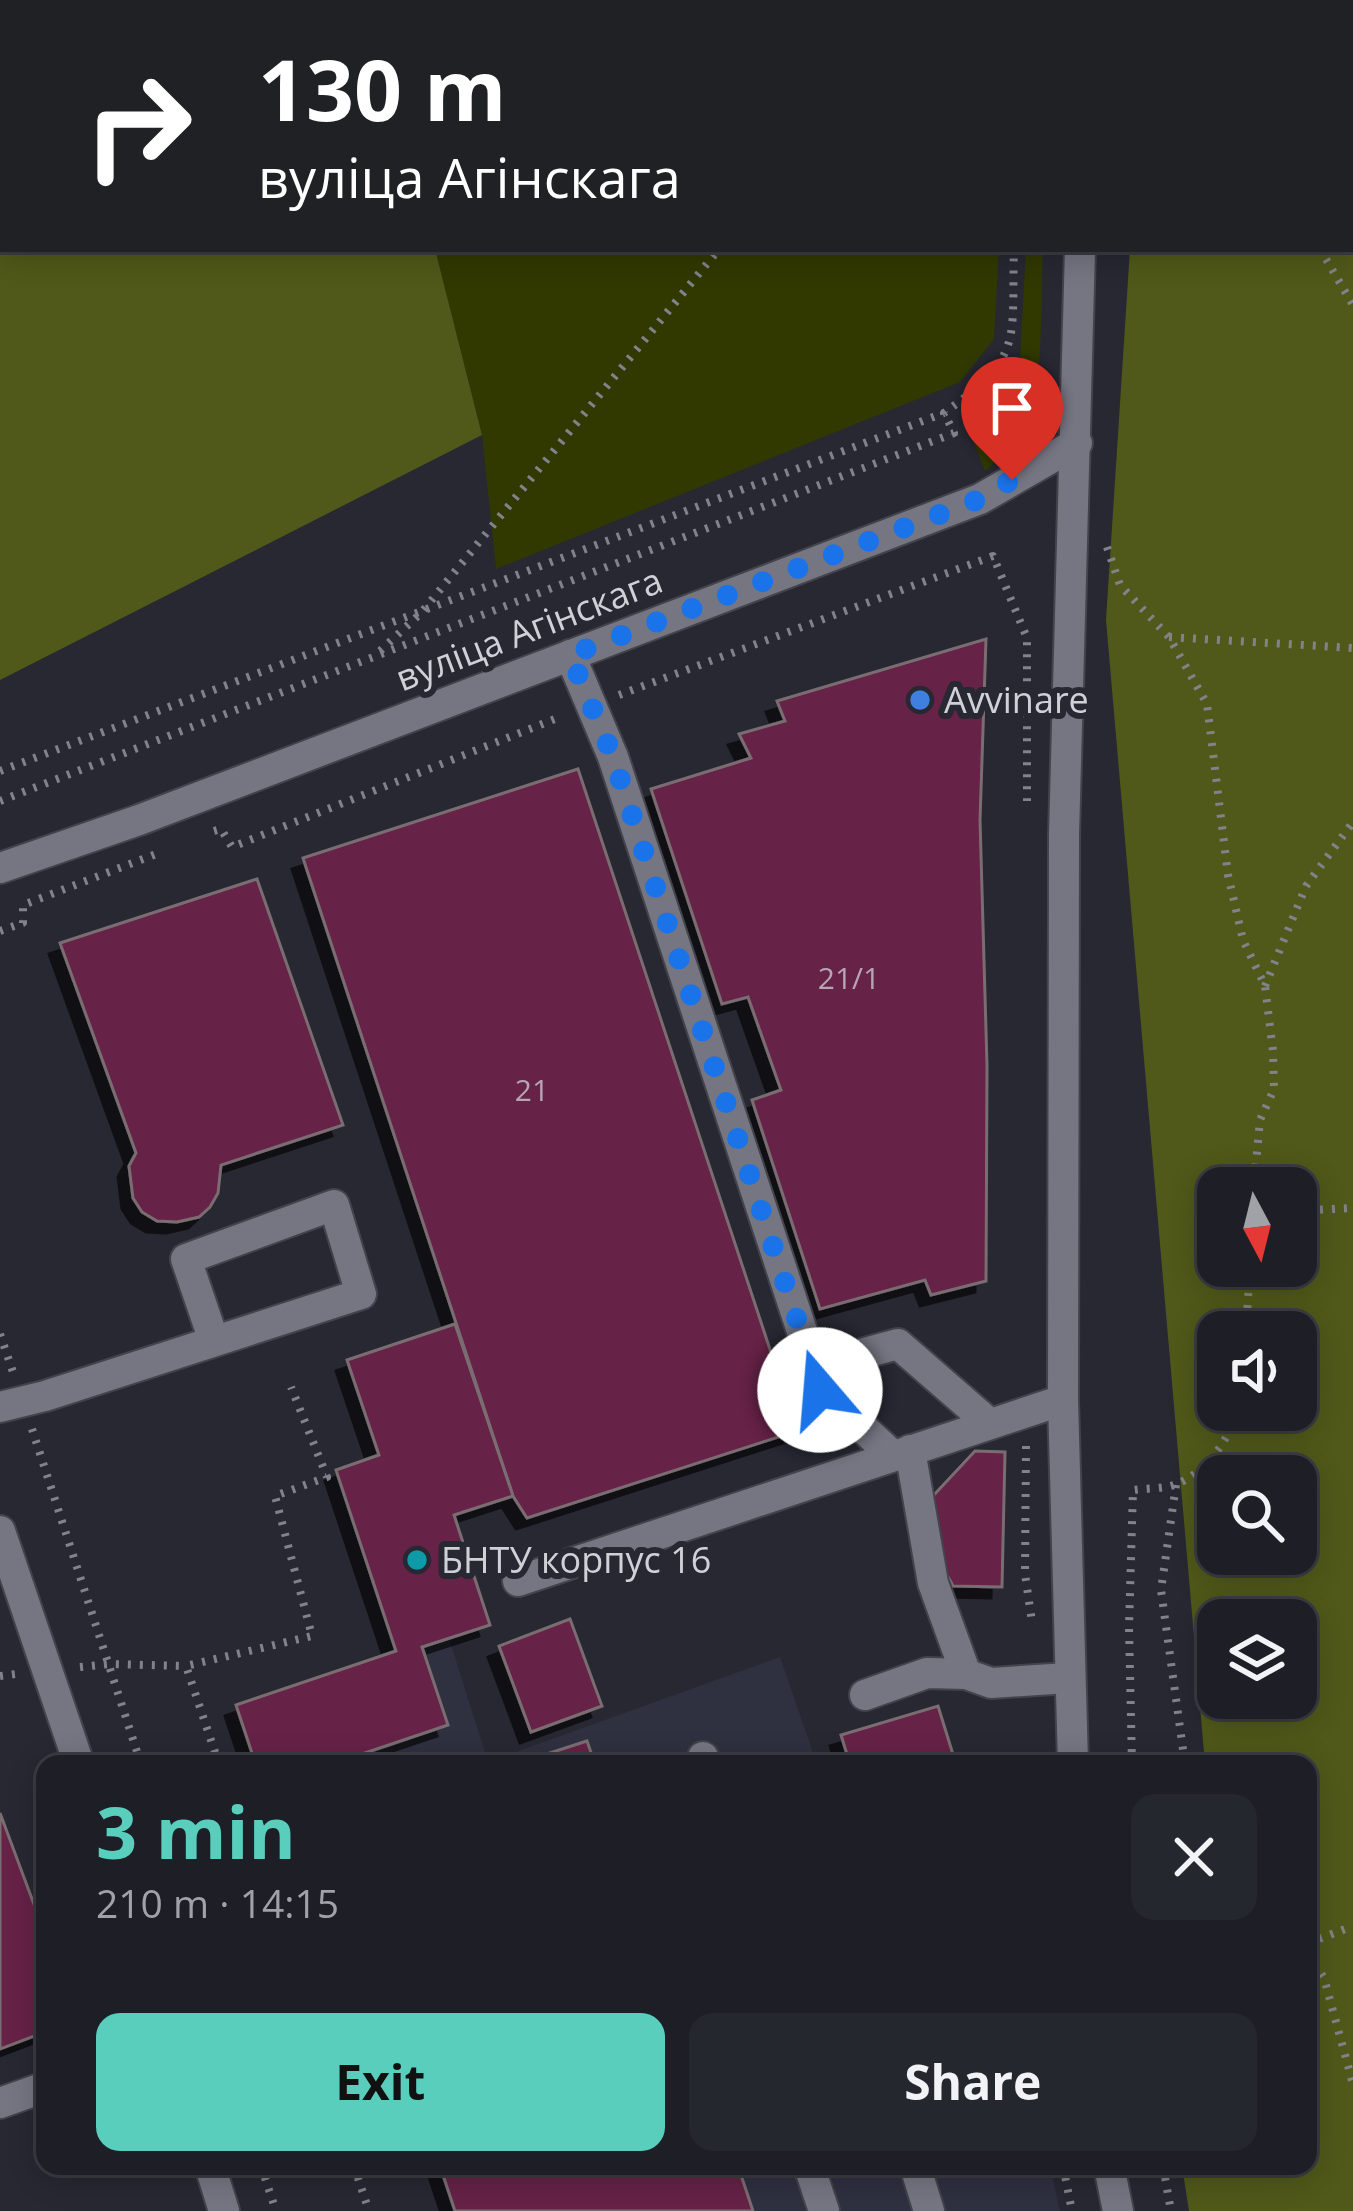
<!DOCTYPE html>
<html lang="en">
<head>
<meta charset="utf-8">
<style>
  :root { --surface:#1d1e26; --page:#25272e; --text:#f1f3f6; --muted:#a0a2a7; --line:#3b3c43; --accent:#5acebd }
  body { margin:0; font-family:"Open Sans",sans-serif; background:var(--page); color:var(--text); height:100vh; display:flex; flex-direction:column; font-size:45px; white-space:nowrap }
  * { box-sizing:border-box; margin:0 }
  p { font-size:39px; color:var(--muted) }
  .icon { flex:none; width:66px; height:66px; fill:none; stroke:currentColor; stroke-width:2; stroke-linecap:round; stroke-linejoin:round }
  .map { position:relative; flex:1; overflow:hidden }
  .panel { position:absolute; left:36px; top:1755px; width:1281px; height:420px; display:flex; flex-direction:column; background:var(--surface); border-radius:24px; box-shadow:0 6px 30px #0003,0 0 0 3px var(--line) }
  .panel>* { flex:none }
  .guide { position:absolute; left:0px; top:0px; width:1353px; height:252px; box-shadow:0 6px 30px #0003,0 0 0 3px var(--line); background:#202124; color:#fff; overflow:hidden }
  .needle { width:78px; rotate:173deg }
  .tools { position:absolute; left:1197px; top:1167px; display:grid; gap:24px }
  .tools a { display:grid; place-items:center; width:120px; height:120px; border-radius:24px; background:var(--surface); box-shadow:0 6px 30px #0003,0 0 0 3px var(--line); font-size:60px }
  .pin { position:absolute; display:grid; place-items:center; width:102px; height:102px; color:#fff; margin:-123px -51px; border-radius:50% 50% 50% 0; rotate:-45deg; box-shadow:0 0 12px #0007 }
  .pin .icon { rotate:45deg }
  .me { position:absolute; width:132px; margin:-66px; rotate:342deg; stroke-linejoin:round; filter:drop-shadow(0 0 9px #0008) }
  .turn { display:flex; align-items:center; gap:42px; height:252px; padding:0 60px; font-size:54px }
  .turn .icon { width:156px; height:156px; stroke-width:2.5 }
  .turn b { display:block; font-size:84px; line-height:102px }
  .round { display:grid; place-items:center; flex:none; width:126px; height:126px; border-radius:24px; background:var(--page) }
  .overview { display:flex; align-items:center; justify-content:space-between; height:204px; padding:0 60px }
  h1 { font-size:72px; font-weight:700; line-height:90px; color:var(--accent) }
  .button { display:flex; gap:24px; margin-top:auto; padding:24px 60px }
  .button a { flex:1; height:138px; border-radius:24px; background:var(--accent); color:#111; font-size:48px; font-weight:700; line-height:138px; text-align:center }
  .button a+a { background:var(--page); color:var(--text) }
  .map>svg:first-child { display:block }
  .built { fill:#2f3040 }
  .green { fill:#313900 }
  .forest { fill:#505919; fill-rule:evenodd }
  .building { fill:#662047; stroke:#7a6d72; stroke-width:3; filter:url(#shadow) }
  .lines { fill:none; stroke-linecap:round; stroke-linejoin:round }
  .minor-casing { stroke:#42434b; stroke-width:34 }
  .path { stroke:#82838a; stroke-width:8; stroke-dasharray:3 9; stroke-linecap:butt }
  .minor { stroke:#757682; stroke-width:30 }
  .route { stroke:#1a73e8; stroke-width:21; stroke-dasharray:0 37.8 }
  .shop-dot { fill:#3f7fe0; stroke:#272832; stroke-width:4.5 }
  .culture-dot { fill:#0f9aa8; stroke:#272832; stroke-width:4.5 }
  .labels { text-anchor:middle; stroke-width:12; stroke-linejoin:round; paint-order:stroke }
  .number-label { font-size:30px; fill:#b6a5b3 }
  .street-label { font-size:36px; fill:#d0d1d7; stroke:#272832 }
  .poi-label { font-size:36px; fill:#d0d1d7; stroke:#272832; text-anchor:start }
</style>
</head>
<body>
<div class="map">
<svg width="1353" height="2211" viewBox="0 0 1353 2211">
  <defs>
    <filter id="shadow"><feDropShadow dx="-11" dy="11" stdDeviation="0" flood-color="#0009"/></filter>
  </defs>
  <rect width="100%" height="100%" fill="#272832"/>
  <g class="built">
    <path d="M449 1638 488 1762 780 1657 817 1764H239L253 1755 236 1705 396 1651Z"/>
    <path d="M440 2166H1050L1060 2211H455Z"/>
  </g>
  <g class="green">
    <path d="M371 0H1011V3Z"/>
    <path d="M435 249H999L994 339 960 382 496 569 482 435Z"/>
    <path d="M1026 249H1043C1041 289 1043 388 1030 421 1021 442 1002 457 985 471L964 417C989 401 1009 387 1020 359Z"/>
  </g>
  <g class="forest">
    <path d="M0 0H371L372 3H3V249H435L482 435 0 680Z"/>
    <path d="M1146 0H1353V2211H1189L1182 2166H1308V1764H1205L1106 620 1130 249H1350V3H1146ZM1218 1188H1296V1266H1218ZM1218 1332H1296V1410H1218ZM1218 1476H1296V1554H1218ZM1218 1620H1296V1698H1218Z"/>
  </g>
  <g class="building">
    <path d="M986 639 980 820 987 1066 986 1281 931 1295 925 1280 820 1309 752 1100 781 1090 748 997 722 1004 651 789 751 758 739 734 785 721 777 701Z"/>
    <path d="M578 769 797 1431 527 1518 513 1496 303 858Z"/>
    <path d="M257 879 343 1125 221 1165 218 1193 210 1207 199 1217 177 1222 157 1221 142 1212 133 1198 129 1166 136 1153 60 943Z"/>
    <path d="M455 1324 513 1496 454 1515 490 1625 422 1647 448 1725 356 1756 359 1764H239L238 1761 253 1756 236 1705 396 1651 336 1470 379 1455 347 1360Z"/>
    <path d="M975 1451 1005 1452 1002 1587 953 1586 938 1558 932 1497Z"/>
    <path d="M570 1619 602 1706 531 1732 499 1646Z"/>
    <path d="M938 1706 956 1764H850L841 1735Z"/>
    <path d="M587 1741 595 1764H516Z"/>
    <path d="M0 1813 45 1934V2032L0 2049Z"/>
    <path d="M440 2166H738L753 2211H455Z"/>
  </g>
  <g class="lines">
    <g class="minor-casing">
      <g id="minor">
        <path d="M1088 3V0"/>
        <path d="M570 655 613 757 821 1389 892 1455"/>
        <path d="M0 868 139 820 980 499 1077 443"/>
        <path d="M813 1367 898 1344 990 1424"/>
        <path d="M0 1407 45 1396 361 1294 334 1205 186 1259 214 1341"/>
        <path d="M910 1450 933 1583 966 1674 991 1683 1068 1678"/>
        <path d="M0 1531 79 1764"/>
        <path d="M518 1581 1063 1400"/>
        <path d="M865 1695 927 1673 966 1674"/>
        <path d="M703 1757 704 1764"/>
        <path d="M1073 1764 1063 1400 1064 835 1080 249"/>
        <path d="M0 2103 45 2087"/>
        <path d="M210 2166 224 2211"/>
        <path d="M809 2166 824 2211"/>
        <path d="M915 2166 929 2211"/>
        <path d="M1109 2166 1118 2211"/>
      </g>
    </g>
    <g class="path">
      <path d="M912 3 914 0"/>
      <path d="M1022 3V0"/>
      <path d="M1132 3V0"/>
      <path d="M1320 249 1353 305"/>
      <path d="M1107 547 1120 585 1169 637 1207 704 1228 875 1243 940 1265 986 1273 1051 1274 1089 1260 1120 1254 1185 1258 1188"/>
      <path d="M1169 637 1353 648"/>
      <path d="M380 651 421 613 719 249"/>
      <path d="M619 695 993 556 1027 638V801"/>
      <path d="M0 771 944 413"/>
      <path d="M0 801 954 433 944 413C1025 355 1011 342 1014 249"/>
      <path d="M214 831 221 829 232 847 560 717"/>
      <path d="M0 931 23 923V905L156 854"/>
      <path d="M1265 986 1306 886 1353 822"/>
      <path d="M1296 1211 1353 1208"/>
      <path d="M1246 1332 1250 1266"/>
      <path d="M0 1334 14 1375"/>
      <path d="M32 1429 141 1764"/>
      <path d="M1026 1446 1025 1574 1032 1622"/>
      <path d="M1176 1485 1161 1590 1185 1764"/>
      <path d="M80 1667 109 1664 186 1666"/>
      <path d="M0 1676 16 1674"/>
      <path d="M219 1764 186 1666 312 1636 275 1496 327 1477 291 1387"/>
      <path d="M1132 1764 1129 1627 1133 1490C1146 1488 1162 1489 1174 1485 1204 1475 1230 1439 1238 1410"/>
      <path d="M1308 1943 1353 1926"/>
      <path d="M1308 1954 1324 1978 1353 2084"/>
      <path d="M261 2166 276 2211"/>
      <path d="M354 2166 369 2211"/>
      <path d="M1063 2166 1072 2211"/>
      <path d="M1163 2166 1171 2211"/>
    </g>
    <use href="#minor" class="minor"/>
  </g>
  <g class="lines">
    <path class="route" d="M820 1390 613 757 570 655 980 499 1012 480"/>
  </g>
  <circle class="shop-dot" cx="920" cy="700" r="12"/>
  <circle class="culture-dot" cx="417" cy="1560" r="12"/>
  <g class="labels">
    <g class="number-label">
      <text x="849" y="989">21/1</text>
      <text x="532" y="1101">21</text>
    </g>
    <g class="street-label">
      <text transform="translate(529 629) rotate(-21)" y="13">вуліца Агінскага</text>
    </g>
    <g class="poi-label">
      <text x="944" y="713">Avvinare</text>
      <text x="441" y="1573">БНТУ корпус 16</text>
    </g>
  </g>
</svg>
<div class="tools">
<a><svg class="needle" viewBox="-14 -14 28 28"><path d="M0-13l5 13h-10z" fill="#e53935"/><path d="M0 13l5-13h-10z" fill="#a0a2a7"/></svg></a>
<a><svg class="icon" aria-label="sound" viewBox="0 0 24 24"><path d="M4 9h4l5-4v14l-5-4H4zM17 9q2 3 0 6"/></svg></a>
<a><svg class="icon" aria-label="search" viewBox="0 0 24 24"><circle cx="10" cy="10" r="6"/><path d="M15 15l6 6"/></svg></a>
<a><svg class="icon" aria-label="layers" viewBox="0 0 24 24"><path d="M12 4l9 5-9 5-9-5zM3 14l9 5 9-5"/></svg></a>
</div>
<div class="pin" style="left:1012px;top:480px;background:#d93025"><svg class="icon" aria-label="arrive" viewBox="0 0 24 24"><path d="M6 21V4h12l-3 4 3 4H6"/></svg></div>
<svg class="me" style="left:820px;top:1390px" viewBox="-20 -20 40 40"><circle r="19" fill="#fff"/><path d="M0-13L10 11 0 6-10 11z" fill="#1a73e8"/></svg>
<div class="guide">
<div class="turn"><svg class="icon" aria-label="right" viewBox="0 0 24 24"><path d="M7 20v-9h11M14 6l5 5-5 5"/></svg><div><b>130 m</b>вуліца Агінскага</div></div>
</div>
<section class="panel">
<div class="overview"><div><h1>3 min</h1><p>210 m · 14:15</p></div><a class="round"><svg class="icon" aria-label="close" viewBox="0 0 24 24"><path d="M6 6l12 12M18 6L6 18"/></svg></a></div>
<div class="button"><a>Exit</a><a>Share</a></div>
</section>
</div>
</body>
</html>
